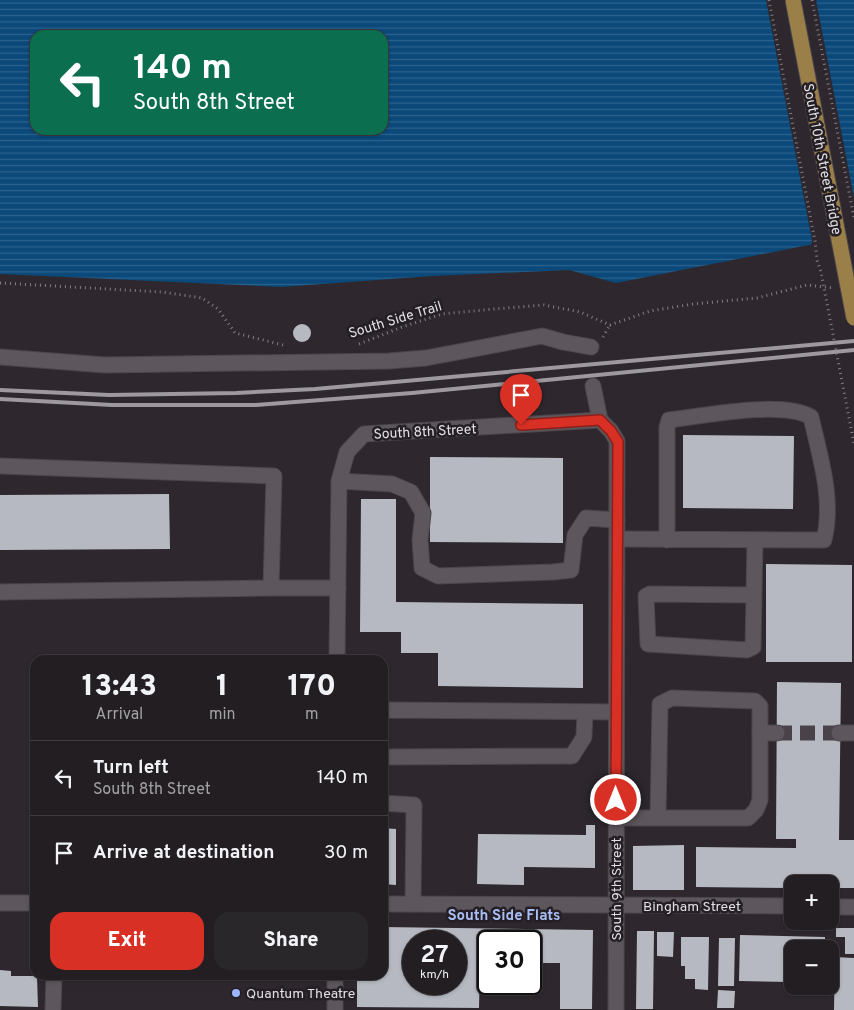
<!DOCTYPE html>
<html lang="en">
<head>
<meta charset="utf-8">
<style>
  :root { --surface:#221e22; --page:#2a272a; --text:#f1f3f6; --muted:#a2a2a5; --line:#3f3c40; --accent:#d93025 }
  body { margin:0; font-family:Overpass,sans-serif; background:var(--page); color:var(--text); height:100vh; display:flex; flex-direction:column; font-size:19px; white-space:nowrap }
  * { box-sizing:border-box; margin:0 }
  p { font-size:16px; color:var(--muted) }
  .icon { flex:none; width:28px; height:28px; fill:none; stroke:currentColor; stroke-width:2; stroke-linecap:round; stroke-linejoin:round }
  .map { position:relative; flex:1; overflow:hidden }
  .sheet { position:absolute; left:30px; top:655px; width:358px; height:325px; display:flex; flex-direction:column; background:var(--surface); border-radius:15px; box-shadow:0 1px 4px #0004,0 0 0 1px var(--line) }
  .sheet>* { flex:none }
  .guide { position:absolute; left:30px; top:30px; width:358px; height:105px; border-radius:15px; box-shadow:0 1px 4px #0004,0 0 0 1px var(--line); background:#0b6e4f; color:#fff; overflow:hidden }
  .tools { position:absolute; left:784px; top:875px; display:grid; gap:10px }
  .tools a { display:grid; place-items:center; width:55px; height:55px; border-radius:10px; background:var(--surface); box-shadow:0 1px 4px #0004,0 0 0 1px var(--line); font-size:25px }
  .speed { position:absolute; left:402px; top:930px; display:flex; gap:10px; font-size:25px; font-weight:700; text-align:center }
  .speed>* { display:grid; place-content:center; width:65px; height:65px; border-radius:50%; background:var(--surface); box-shadow:0 1px 4px #0004,0 0 0 1px var(--line); line-height:1 }
  .speed small { font-size:12px; font-weight:400 }
  .speed .limit { border:2px solid #111; border-radius:8px; background:#fff; color:#111 }
  .pin { position:absolute; display:grid; place-items:center; width:42px; height:42px; color:#fff; margin:-51px -21px; border-radius:50% 50% 50% 0; rotate:-45deg; box-shadow:0 0 5px #0007 }
  .pin .icon { rotate:45deg }
  .me { position:absolute; width:55px; margin:-28px; rotate:0deg; stroke-linejoin:round; filter:drop-shadow(0 0 4px #0008) }
  .turn { display:flex; align-items:center; gap:18px; height:105px; padding:0 20px; font-size:22px }
  .turn .icon { width:65px; height:65px; stroke-width:2.5 }
  .turn b { display:block; font-size:35px; line-height:42px }
  .eta { display:flex; justify-content:space-evenly; align-items:center; height:85px; text-align:center }
  .eta b { font-size:30px; font-weight:800; line-height:35px }
  .button { display:flex; gap:10px; margin-top:auto; padding:10px 20px }
  .button a { flex:1; height:58px; border-radius:15px; background:var(--accent); color:#fff; font-size:20px; font-weight:800; line-height:58px; text-align:center }
  .button a+a { background:var(--page); color:var(--text) }
  ul { padding:0; list-style:none }
  li { display:flex; align-items:center; gap:15px; height:75px; padding:0 20px; border-top:1px solid var(--line) }
  li div { flex:1 }
  li b { display:block; font-size:19px }
  li em { font-style:normal }
  .map>svg:first-child { display:block }
  .water { fill:url(#water-rules); fill-rule:evenodd }
  .pier { fill:#2e282e }
  .building { fill:#b7b9c2; fill-rule:evenodd }
  .lines { fill:none; stroke-linecap:round; stroke-linejoin:round }
  .minor-tunnel { stroke:#494349; stroke-width:15; stroke-dasharray:15 8; stroke-linecap:butt }
  .minor-casing { stroke:#4b464b; stroke-width:17 }
  .path { stroke:#847f84; stroke-width:3; stroke-dasharray:1 4; stroke-linecap:butt }
  .minor { stroke:#5d565d; stroke-width:15 }
  .rail { stroke:#9e999e; stroke-width:4 }
  .major-bridge-casing { stroke:#4b464b; stroke-width:17; stroke-linecap:butt }
  .path-bridge { stroke:#847f84; stroke-width:3; stroke-dasharray:1 4; stroke-linecap:butt }
  .major-bridge { stroke:#9b7f49; stroke-width:15 }
  .route-casing { stroke:#8d1f18; stroke-width:12 }
  .route { stroke:#d93025; stroke-width:9 }
  .poi-dot { fill:#9bb5fd; stroke:#241e25; stroke-width:2 }
  .labels { text-anchor:middle; stroke-width:5; stroke-linejoin:round; paint-order:stroke }
  .street-label { font-size:14px; fill:#e2dee2; stroke:#241e25 }
  .poi-label { font-size:14px; fill:#e2dee2; stroke:#241e25; text-anchor:start }
  .neighbourhood-label { font-size:15px; font-weight:bold; fill:#aabef4; stroke:#241e25 }
</style>
</head>
<body>
<div class="map">
<svg width="854" height="1010" viewBox="0 0 854 1010">
  <defs>
    <pattern id="water-rules" width="6" height="5" patternUnits="userSpaceOnUse" patternTransform="scale(1.25)"><rect width="6" height="5" fill="#0a497a"/><path d="M0 2.5h6" fill="none" stroke="#2d638d"/></pattern>
  </defs>
  <rect width="100%" height="100%" fill="#2e282e"/>
  <path class="water" d="M0 0H854V236L616 283 569 270 432 276 281 287 0 274ZM35 35H382V130H35Z"/>
  <path class="pier" d="M766 0H816L854 198V239L811 247 812 240Z"/>
  <g class="building">
    <circle cx="302" cy="333" r="9"/>
    <path d="M683 435 794 436 793 509 683 508Z"/>
    <path d="M430 457 563 458V543L430 542Z"/>
    <path d="M169 494 170 549 0 550V495Z"/>
    <path d="M361 499H396V602L583 604V688L438 686V653H401V632H360Z"/>
    <path d="M766 564 852 565V662H766Z"/>
    <path d="M777 682 841 683 839 840H854V888H830V884H792V888L696 887V847L796 848V839H776Z"/>
    <path d="M586 825H595V868L524 867V885L477 884 478 834 586 835Z"/>
    <path d="M382 828 396 829V885L382 884Z"/>
    <path d="M684 845V890H633V846Z"/>
    <path d="M382 927 593 930 592 1009H560V963H531V941H489V962H480L479 1008 357 1007V975H382ZM414 941H456V984H414Z"/>
    <path d="M836 928H854V954H845V937H836Z"/>
    <path d="M637 931H654L653 1009H636Z"/>
    <path d="M657 932H674L673 957 657 956Z"/>
    <path d="M740 935 825 937V949H792V982L739 981Z"/>
    <path d="M681 937H709L708 990 695 989V979H685V966H681Z"/>
    <path d="M719 938H735L734 986H718Z"/>
    <path d="M835 957 854 958V1010H834Z"/>
    <path d="M0 970 11 971V976H37L38 1007 0 1006Z"/>
    <path d="M718 990 735 991 734 1008H717Z"/>
  </g>
  <g class="lines">
    <path class="minor-tunnel" d="M777 733H839"/>
    <g class="minor-casing">
      <g id="minor">
        <path d="M0 357 105 365 389 361 426 358 542 336 563 342 591 347"/>
        <path d="M593 386 600 420 611 431 617 441 616 1010"/>
        <path d="M0 466 274 476 271 588H338"/>
        <path d="M339 481 392 484 411 492 423 513 420 540 422 568 438 576 553 572 571 570 575 535 586 518 617 520"/>
        <path d="M617 539 824 540C834 500 820 457 811 417 782 400 704 416 669 420L667 427V540"/>
        <path d="M0 592 271 588"/>
        <path d="M754 595 650 594 646 596 648 644 747 650 753 647 755 540"/>
        <path d="M337 660 339 481 347 452 364 434 600 420"/>
        <path d="M382 711 385 710 616 712"/>
        <path d="M760 733H777"/>
        <path d="M839 733H854"/>
        <path d="M382 755 386 757 572 756 584 737 585 712"/>
        <path d="M382 803 414 805 413 904"/>
        <path d="M616 818C660 818 704 818 748 818L756 810 760 800V706L755 701 672 698 660 704 658 818"/>
        <path d="M0 903H35"/>
        <path d="M382 904 792 906"/>
        <path d="M830 907H854"/>
        <path d="M53 1010 54 975"/>
        <path d="M335 1010V975"/>
      </g>
    </g>
    <g class="path">
      <path d="M812 0 854 218"/>
      <path d="M0 283 162 292 202 298 218 309 235 333 283 345"/>
      <path d="M603 337 610 325"/>
      <path d="M359 344 405 326 442 314 494 309 544 305 580 312 610 325 650 311 693 304 757 298 807 285 834 288"/>
    </g>
    <use href="#minor" class="minor"/>
    <g class="rail">
      <path d="M0 390 109 395 236 393 315 389 854 341"/>
      <path d="M0 399 112 405H256L412 393 854 350"/>
    </g>
    <g class="major-bridge-casing">
      <path id="major-bridge" d="M793 0 854 318"/>
    </g>
    <path class="path-bridge" d="M769 0 815 241 817 260 821 272 854 444"/>
    <use href="#major-bridge" class="major-bridge"/>
  </g>
  <g class="lines">
    <g class="route-casing">
      <path id="route" d="M521 425 600 420 611 431 618 442 616 800"/>
    </g>
    <use href="#route" class="route"/>
  </g>
  <circle class="poi-dot" cx="236" cy="993" r="5"/>
  <g class="labels">
    <g class="street-label">
      <text transform="translate(823 159) rotate(79)" y="5">South 10th Street Bridge</text>
      <text transform="translate(395 319) rotate(-17)" y="5">South Side Trail</text>
      <text transform="translate(425 431) rotate(-3)" y="5">South 8th Street</text>
      <text transform="translate(616 889) rotate(-90)" y="5">South 9th Street</text>
      <text x="692" y="911">Bingham Street</text>
    </g>
    <g class="poi-label">
      <text x="246" y="998">Quantum Theatre</text>
    </g>
    <g class="neighbourhood-label">
      <text x="504" y="920">South Side Flats</text>
    </g>
  </g>
</svg>
<div class="tools">
<a>+</a>
<a>−</a>
</div>
<div class="speed"><div>27<small>km/h</small></div><div class="limit">30</div></div>
<div class="pin" style="left:521px;top:425px;background:#d93025"><svg class="icon" aria-label="arrive" viewBox="0 0 24 24"><path d="M6 21V4h12l-3 4 3 4H6"/></svg></div>
<svg class="me" style="left:616px;top:800px" viewBox="-20 -20 40 40"><circle r="17" fill="#d93025" stroke="#fff" stroke-width="3"/><path d="M0-11L8 9 0 5-8 9z" fill="#fff"/></svg>
<div class="guide">
<div class="turn"><svg class="icon" aria-label="left" viewBox="0 0 24 24"><path d="M17 20v-9H6M10 6l-5 5 5 5"/></svg><div><b>140 m</b>South 8th Street</div></div>
</div>
<section class="sheet">
<div class="eta">
<div><b>13:43</b><p>Arrival</p></div>
<div><b>1</b><p>min</p></div>
<div><b>170</b><p>m</p></div>
</div>
<ul>
<li><svg class="icon" aria-label="left" viewBox="0 0 24 24"><path d="M17 20v-9H6M10 6l-5 5 5 5"/></svg><div><b>Turn left</b><p>South 8th Street</p></div><em>140 m</em></li>
<li><svg class="icon" aria-label="arrive" viewBox="0 0 24 24"><path d="M6 21V4h12l-3 4 3 4H6"/></svg><div><b>Arrive at destination</b></div><em>30 m</em></li>
</ul>
<div class="button"><a>Exit</a><a>Share</a></div>
</section>
</div>
</body>
</html>
